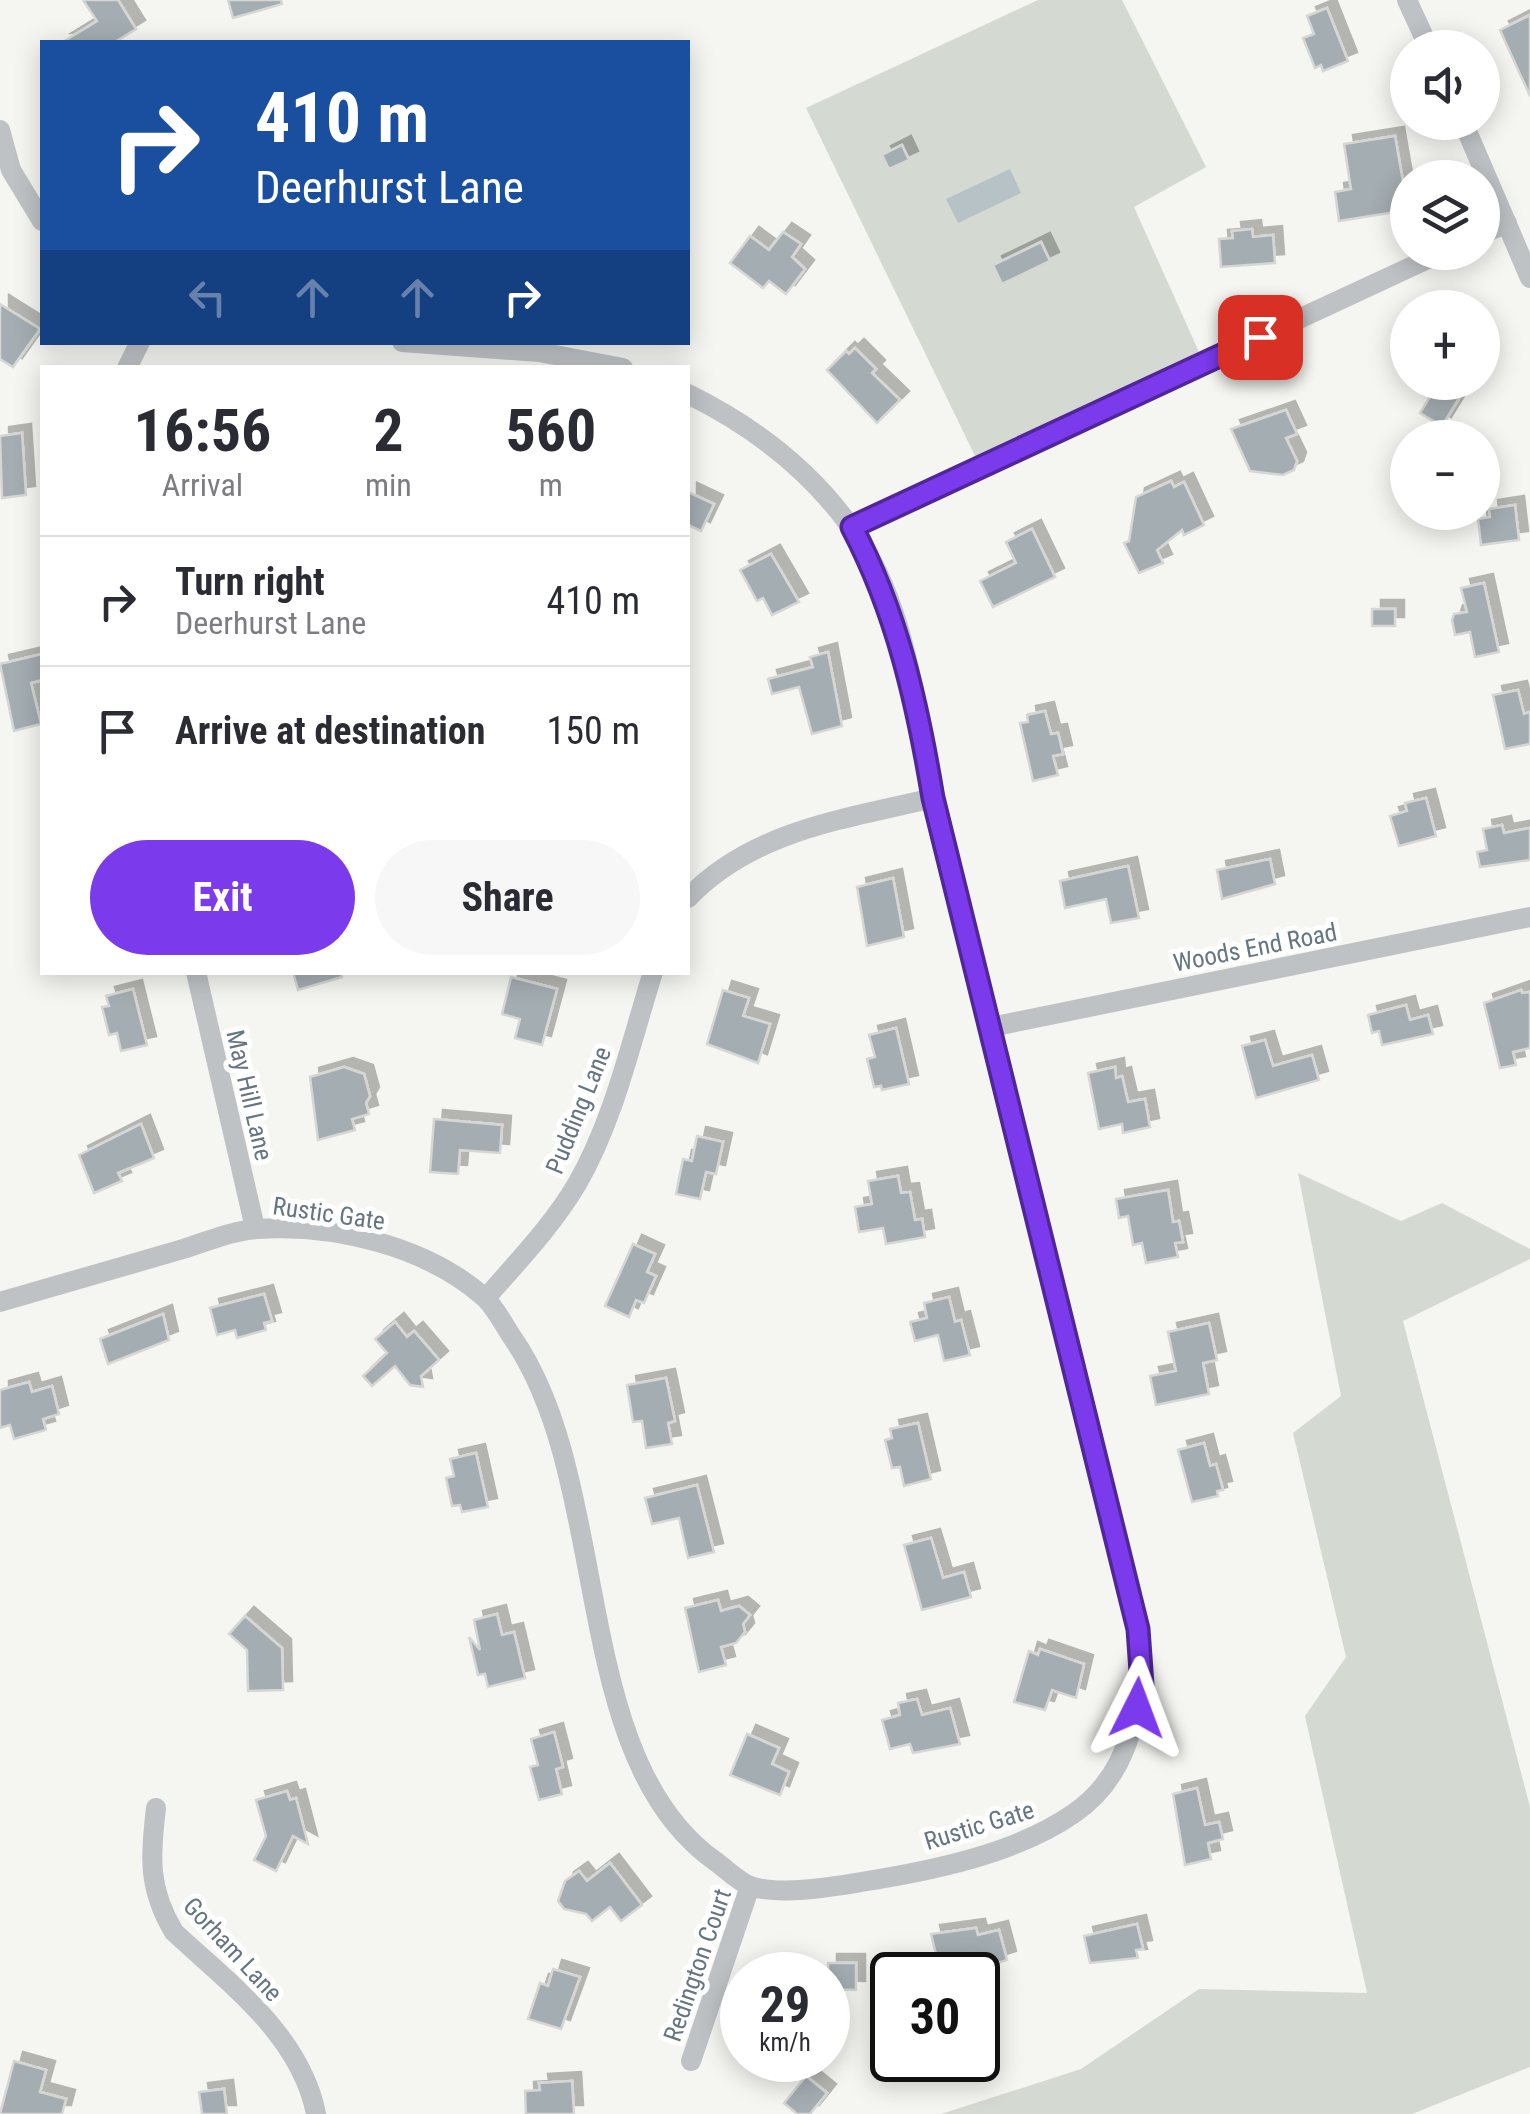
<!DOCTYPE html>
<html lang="en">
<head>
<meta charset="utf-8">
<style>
  :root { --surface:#fff; --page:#f7f7f7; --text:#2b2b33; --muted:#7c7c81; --line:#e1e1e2; --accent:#7c3aed }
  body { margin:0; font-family:"Roboto Condensed",sans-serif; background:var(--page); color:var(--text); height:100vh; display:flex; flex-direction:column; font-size:38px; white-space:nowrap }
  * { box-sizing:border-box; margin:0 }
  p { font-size:32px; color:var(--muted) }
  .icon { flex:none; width:55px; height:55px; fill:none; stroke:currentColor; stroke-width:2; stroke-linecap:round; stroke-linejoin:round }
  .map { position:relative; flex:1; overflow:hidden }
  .panel { position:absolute; left:40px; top:365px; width:650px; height:610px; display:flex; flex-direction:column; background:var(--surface); border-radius:0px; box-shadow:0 5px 25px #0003 }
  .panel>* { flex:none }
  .hud { position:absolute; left:40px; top:40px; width:650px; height:305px; border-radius:0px; box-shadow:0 5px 25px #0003; background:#1a4fa0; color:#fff; overflow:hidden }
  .fabs { position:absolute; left:1390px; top:30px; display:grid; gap:20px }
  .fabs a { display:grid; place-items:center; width:110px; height:110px; border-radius:50%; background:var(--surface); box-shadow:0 5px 25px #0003; font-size:50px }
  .speed { position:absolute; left:720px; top:1952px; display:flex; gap:20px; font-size:50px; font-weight:700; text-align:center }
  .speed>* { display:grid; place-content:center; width:130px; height:130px; border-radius:50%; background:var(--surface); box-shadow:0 5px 25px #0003; line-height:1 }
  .speed small { font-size:25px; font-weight:400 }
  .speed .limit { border:5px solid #111; border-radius:15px; background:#fff; color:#111 }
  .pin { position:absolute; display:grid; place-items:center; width:85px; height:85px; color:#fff; margin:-42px; border-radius:20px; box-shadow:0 5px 15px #0006 }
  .me { position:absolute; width:110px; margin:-55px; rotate:3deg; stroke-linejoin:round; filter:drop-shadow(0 0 8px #0008) }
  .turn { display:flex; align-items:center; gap:35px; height:210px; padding:0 50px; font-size:45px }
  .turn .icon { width:130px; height:130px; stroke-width:2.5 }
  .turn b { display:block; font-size:70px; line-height:85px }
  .lanes { display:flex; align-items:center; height:95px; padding:0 50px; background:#0003; justify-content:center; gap:50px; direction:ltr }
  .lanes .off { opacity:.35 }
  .eta { display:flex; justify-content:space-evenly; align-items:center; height:170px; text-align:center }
  .eta b { font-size:60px; font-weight:700; line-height:70px }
  .cta { display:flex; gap:20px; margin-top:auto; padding:20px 50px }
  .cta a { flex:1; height:115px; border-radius:60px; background:var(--accent); color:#fff; font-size:40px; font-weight:700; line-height:115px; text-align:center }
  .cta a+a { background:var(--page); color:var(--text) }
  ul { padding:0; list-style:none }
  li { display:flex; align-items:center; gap:30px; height:130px; padding:0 50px; border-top:2px solid var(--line) }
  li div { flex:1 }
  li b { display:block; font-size:38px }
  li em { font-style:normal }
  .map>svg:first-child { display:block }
  .green { fill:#d4dad1 }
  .water { fill:#b7c2c6 }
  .building { fill:#a4adb2; stroke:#d6d6d4; stroke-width:2.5; filter:url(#shadow) }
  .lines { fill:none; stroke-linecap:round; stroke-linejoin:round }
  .street { stroke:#bec2c5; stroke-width:20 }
  .route-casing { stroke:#51269a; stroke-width:25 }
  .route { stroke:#7c3aed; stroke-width:18 }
  .labels { text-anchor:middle; stroke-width:10; stroke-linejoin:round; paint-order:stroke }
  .street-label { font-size:25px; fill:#657581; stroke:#fff }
</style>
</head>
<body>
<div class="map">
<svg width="1530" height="2114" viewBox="0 0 1530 2114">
  <defs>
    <filter id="shadow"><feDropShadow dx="9" dy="-9" stdDeviation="0" flood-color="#0004"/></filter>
  </defs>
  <rect width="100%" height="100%" fill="#f5f5f1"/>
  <g class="green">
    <path d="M1038 0H1122L1206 167 1134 207 1199 352 976 458 806 108Z"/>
    <path d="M1298 1173 1401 1221 1442 1203 1530 1249V1259L1403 1321 1530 1807V2067L1412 2114H941L1081 2069 1199 1989 1367 1993 1305 1716 1346 1657 1293 1433 1341 1396Z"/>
  </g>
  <path class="water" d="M1010 169 1021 193 958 223 946 199Z"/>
  <g class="building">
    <path d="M83 0H118L136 29 115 42H63L97 21Z"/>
    <path d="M228 0H281L282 4 233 18Z"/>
    <path d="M1327 8 1348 61 1323 71 1321 65 1315 68 1303 38 1314 34 1307 16Z"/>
    <path d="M1530 15V96L1500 30Z"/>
    <path d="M1395 136 1408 210 1339 221 1335 192 1351 189 1344 144Z"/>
    <path d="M902 145 909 160 889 169 882 155Z"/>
    <path d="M1252 229 1253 237 1273 235 1275 263 1221 267 1219 239 1233 238 1232 231Z"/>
    <path d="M783 232 801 244 792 257 805 269 786 294 769 281 763 288 730 263 750 236 769 250Z"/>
    <path d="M1041 242 1050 261 1002 284 993 265Z"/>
    <path d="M0 304 40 329 13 367 0 359Z"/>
    <path d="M855 348 876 369 872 373 900 400 877 423 827 370 846 351 849 354Z"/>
    <path d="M1439 382H1469L1442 426 1420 413Z"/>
    <path d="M1286 410 1297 434 1286 438 1297 461 1294 470 1283 475 1250 471 1231 429Z"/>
    <path d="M22 433 26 495 2 498 0 436Z"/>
    <path d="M1171 481 1174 487 1184 482 1204 525 1184 535 1182 530 1157 550 1163 563 1139 573 1124 543 1129 541 1136 497Z"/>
    <path d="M688 492 714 504 701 531 688 525Z"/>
    <path d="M1515 505 1519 540 1481 545 1478 519 1490 517 1489 509Z"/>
    <path d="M1032 529 1055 577 993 607 980 581 1016 563 1006 542Z"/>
    <path d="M771 554 799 602 772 615 763 598 757 601 740 570Z"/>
    <path d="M1484 583 1499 652 1475 657 1470 632 1455 635 1452 620 1454 614 1467 612 1461 588Z"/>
    <rect x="1372" y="609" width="23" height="17"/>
    <path d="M828 652 842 726 812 734 799 687 772 694 768 679 813 667 810 657Z"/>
    <path d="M42 654V680L31 683 41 724 14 731 0 664Z"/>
    <path d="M1518 690 1524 714 1530 712V744L1505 749 1493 695Z"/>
    <path d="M1045 711 1051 734 1058 733 1063 754 1053 756 1058 775 1033 781 1020 723 1028 722 1027 715Z"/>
    <path d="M1426 798 1436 836 1399 846 1390 816 1407 811 1405 803Z"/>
    <path d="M1502 825 1504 833 1530 828V860L1480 867 1477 852 1487 850 1483 829Z"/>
    <path d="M1270 859 1275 884 1222 899 1217 870Z"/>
    <path d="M1128 866 1139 918 1111 923 1106 899 1065 908 1060 881Z"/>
    <path d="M893 878 904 937 867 946 857 887Z"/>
    <path d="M293 972H341L342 977 298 990Z"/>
    <path d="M511 977 557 989 542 1045 515 1038 520 1019 502 1014Z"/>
    <path d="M133 989 147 1045 121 1051 117 1033 109 1035 102 1007 109 1006 106 996Z"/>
    <path d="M723 990 749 998 743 1016 770 1024 758 1063 707 1044Z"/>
    <path d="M1521 990 1522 993 1530 992V1048L1513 1052 1516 1065 1500 1068 1484 1003Z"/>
    <path d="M1406 1005 1410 1020 1428 1015 1433 1034 1382 1045 1379 1031 1372 1033 1368 1015Z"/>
    <path d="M896 1028 909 1084 882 1090 881 1086 874 1087 867 1059 875 1057 869 1035Z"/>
    <path d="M1265 1040 1273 1066 1312 1055 1319 1080 1256 1098 1242 1046Z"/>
    <path d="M344 1067 364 1074 370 1096 366 1103 369 1114 352 1119 355 1130 318 1140 310 1077Z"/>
    <path d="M1115 1067 1116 1078 1122 1076 1128 1102 1145 1099 1150 1127 1123 1133 1122 1124 1099 1129 1088 1073Z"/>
    <path d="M434 1119 502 1125 500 1153 460 1150 458 1174 430 1172Z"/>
    <path d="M141 1124 154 1158 118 1173 122 1181 94 1193 79 1155Z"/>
    <path d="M697 1136 723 1142 716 1174 706 1172 700 1199 676 1194 683 1159 692 1161Z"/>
    <path d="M898 1176 901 1193 910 1192 915 1220 922 1219 925 1237 886 1244 883 1228 859 1232 855 1207 872 1204 868 1181Z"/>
    <path d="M1168 1190 1173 1222 1179 1221 1183 1242 1175 1243 1178 1257 1146 1263 1142 1243 1133 1245 1128 1216 1119 1218 1116 1199Z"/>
    <path d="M633 1244 655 1254 647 1272 656 1276 644 1303 636 1300 629 1317 605 1306Z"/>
    <path d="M264 1294 272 1321 264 1323 266 1330 237 1338 235 1330 217 1335 210 1308Z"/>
    <path d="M949 1297 955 1322 961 1320 970 1355 944 1361 938 1335 915 1341 910 1322 927 1318 924 1303Z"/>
    <path d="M163 1314 169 1340 108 1364 100 1339Z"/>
    <path d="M395 1322 407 1337 414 1331 439 1360 421 1376 423 1387 410 1385 395 1366 372 1386 363 1376 387 1353 375 1339Z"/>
    <path d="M1209 1323 1217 1360 1203 1363 1209 1394 1156 1405 1150 1376 1176 1371 1168 1332Z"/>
    <path d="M666 1378 675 1421 668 1423 672 1444 646 1448 642 1421 633 1422 627 1385Z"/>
    <path d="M29 1382 32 1392 52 1386 59 1414 43 1419 46 1430 14 1439 10 1425 0 1428V1390Z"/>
    <path d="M918 1423 931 1479 904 1486 900 1467 892 1468 885 1440 892 1438 890 1429Z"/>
    <path d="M1204 1443 1210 1466 1216 1464 1223 1490 1217 1491 1218 1496 1192 1502 1178 1450Z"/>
    <path d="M476 1453 488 1507 462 1512 460 1505 452 1506 446 1478 454 1476 450 1459Z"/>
    <path d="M697 1485 714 1552 688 1558 679 1518 652 1524 645 1498Z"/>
    <path d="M931 1538 943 1578 964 1572 971 1597 922 1610 904 1545Z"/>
    <path d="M718 1600 721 1611 739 1606 750 1615 743 1624 745 1632 736 1643 721 1647 726 1665 699 1672 685 1608Z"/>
    <path d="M497 1614 502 1635 514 1632 525 1678 488 1687 485 1674 478 1675 469 1637 480 1650 474 1620Z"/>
    <path d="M245 1616 282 1648 283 1690 248 1691 247 1650 229 1634Z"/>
    <path d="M1040 1649 1084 1664 1076 1698 1052 1690 1045 1710 1014 1702 1029 1651 1038 1655Z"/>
    <path d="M917 1699 922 1715 950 1708 960 1744 913 1753 910 1744 890 1749 882 1720 900 1715 898 1703Z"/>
    <path d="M554 1732 563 1767 556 1769 562 1794 539 1800 530 1767 538 1765 531 1739Z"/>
    <path d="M747 1734 779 1748 772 1764 789 1772 780 1795 730 1775Z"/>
    <path d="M1197 1788 1205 1825 1219 1822 1223 1839 1208 1843 1211 1859 1185 1865 1173 1794Z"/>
    <path d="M287 1791 290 1800 296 1798 308 1844 293 1836 276 1871 254 1860 266 1836 256 1800Z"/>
    <path d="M610 1863 642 1905 621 1921 610 1907 592 1921 586 1914 564 1909 558 1901 565 1881 579 1871 587 1881Z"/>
    <path d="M1137 1924 1143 1949 1136 1950 1138 1958 1090 1963 1084 1936Z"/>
    <path d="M976 1928 978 1935 999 1930 1007 1960 960 1975H941L931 1934Z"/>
    <path d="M828 1963H856V1990L828 1989Z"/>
    <path d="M553 1969 580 1977 561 2029 528 2019 540 1983 548 1986Z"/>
    <path d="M14 2061 46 2070 40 2092 66 2099 62 2114H0Z"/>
    <path d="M806 2076 827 2093 810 2114H797L784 2103Z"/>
    <path d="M572 2081 574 2114H526L525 2091 540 2090 539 2083Z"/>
    <path d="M224 2089 227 2114H202L199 2092Z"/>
  </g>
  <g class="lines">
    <g class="street">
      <path d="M1407 0 1429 48"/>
      <path d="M1463 122 1530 278"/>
      <path d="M0 130 11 170 42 221"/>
      <path d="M1482 234 1507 223"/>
      <path d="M402 342 539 352 623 368"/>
      <path d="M127 368 140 342"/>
      <path d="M851 527 1443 252"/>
      <path d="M688 898C753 830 846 819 933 798"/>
      <path d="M196 972 255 1228"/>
      <path d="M991 1027 1530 917"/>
      <path d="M486 1298C518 1261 552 1226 577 1184 614 1120 631 1042 653 972"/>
      <path d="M0 1302C61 1284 122 1267 183 1249 206 1242 233 1230 258 1229 334 1224 426 1246 484 1297 496 1308 505 1327 514 1340 613 1486 569 1758 715 1861 725 1868 738 1881 750 1886 779 1896 831 1887 861 1882 931 1871 1015 1854 1073 1814 1135 1772 1143 1698 1138 1629 1071 1362 1008 1095 941 828 916 729 913 611 850 526 808 468 751 425 688 394"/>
      <path d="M156 1808C150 1857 148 1889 174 1932 230 1984 301 2036 316 2114"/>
      <path d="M691 2061 750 1886"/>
    </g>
  </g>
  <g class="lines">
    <g class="route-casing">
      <path id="route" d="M1137 1708 1142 1685 1138 1629 933 798C917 702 897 613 852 527L1260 337"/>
    </g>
    <use href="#route" class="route"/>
  </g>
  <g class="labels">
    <g class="street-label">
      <text transform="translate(1255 947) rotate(-11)" y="9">Woods End Road</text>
      <text transform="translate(250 1095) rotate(77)" y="9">May Hill Lane</text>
      <text transform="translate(578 1110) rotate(-68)" y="9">Pudding Lane</text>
      <text transform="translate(329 1213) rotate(8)" y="9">Rustic Gate</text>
      <text transform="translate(979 1825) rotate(-17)" y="9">Rustic Gate</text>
      <text transform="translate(233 1949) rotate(47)" y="9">Gorham Lane</text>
      <text transform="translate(697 1965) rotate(-71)" y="9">Redington Court</text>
    </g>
  </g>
</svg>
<div class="fabs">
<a><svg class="icon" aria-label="sound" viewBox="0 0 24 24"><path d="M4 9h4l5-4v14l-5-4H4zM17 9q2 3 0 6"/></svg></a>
<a><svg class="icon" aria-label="layers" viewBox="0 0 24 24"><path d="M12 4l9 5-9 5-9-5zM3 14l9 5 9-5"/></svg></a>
<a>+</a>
<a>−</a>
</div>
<div class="speed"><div>29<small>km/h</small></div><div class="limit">30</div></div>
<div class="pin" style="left:1260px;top:337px;background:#d93025"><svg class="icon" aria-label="arrive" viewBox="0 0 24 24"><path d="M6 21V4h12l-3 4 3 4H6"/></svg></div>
<svg class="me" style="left:1137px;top:1708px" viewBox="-20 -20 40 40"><path d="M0-17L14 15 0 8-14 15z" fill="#7c3aed" stroke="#fff" stroke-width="4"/></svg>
<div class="hud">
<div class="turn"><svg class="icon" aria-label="right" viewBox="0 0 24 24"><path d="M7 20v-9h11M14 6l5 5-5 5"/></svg><div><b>410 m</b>Deerhurst Lane</div></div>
<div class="lanes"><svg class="icon off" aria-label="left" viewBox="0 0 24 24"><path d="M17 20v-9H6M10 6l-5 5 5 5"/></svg><svg class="icon off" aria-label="ahead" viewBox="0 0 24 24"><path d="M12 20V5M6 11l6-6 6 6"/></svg><svg class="icon off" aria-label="ahead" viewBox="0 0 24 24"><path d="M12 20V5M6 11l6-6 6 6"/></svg><svg class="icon" aria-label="right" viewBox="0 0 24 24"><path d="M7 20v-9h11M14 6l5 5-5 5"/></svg></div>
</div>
<section class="panel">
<div class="eta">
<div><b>16:56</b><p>Arrival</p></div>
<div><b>2</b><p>min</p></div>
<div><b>560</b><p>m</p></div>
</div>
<ul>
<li><svg class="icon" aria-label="right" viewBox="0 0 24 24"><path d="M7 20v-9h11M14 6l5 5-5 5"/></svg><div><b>Turn right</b><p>Deerhurst Lane</p></div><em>410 m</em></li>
<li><svg class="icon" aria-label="arrive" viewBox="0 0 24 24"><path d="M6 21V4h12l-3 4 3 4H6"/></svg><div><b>Arrive at destination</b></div><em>150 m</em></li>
</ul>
<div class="cta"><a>Exit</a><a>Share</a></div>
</section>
</div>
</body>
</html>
